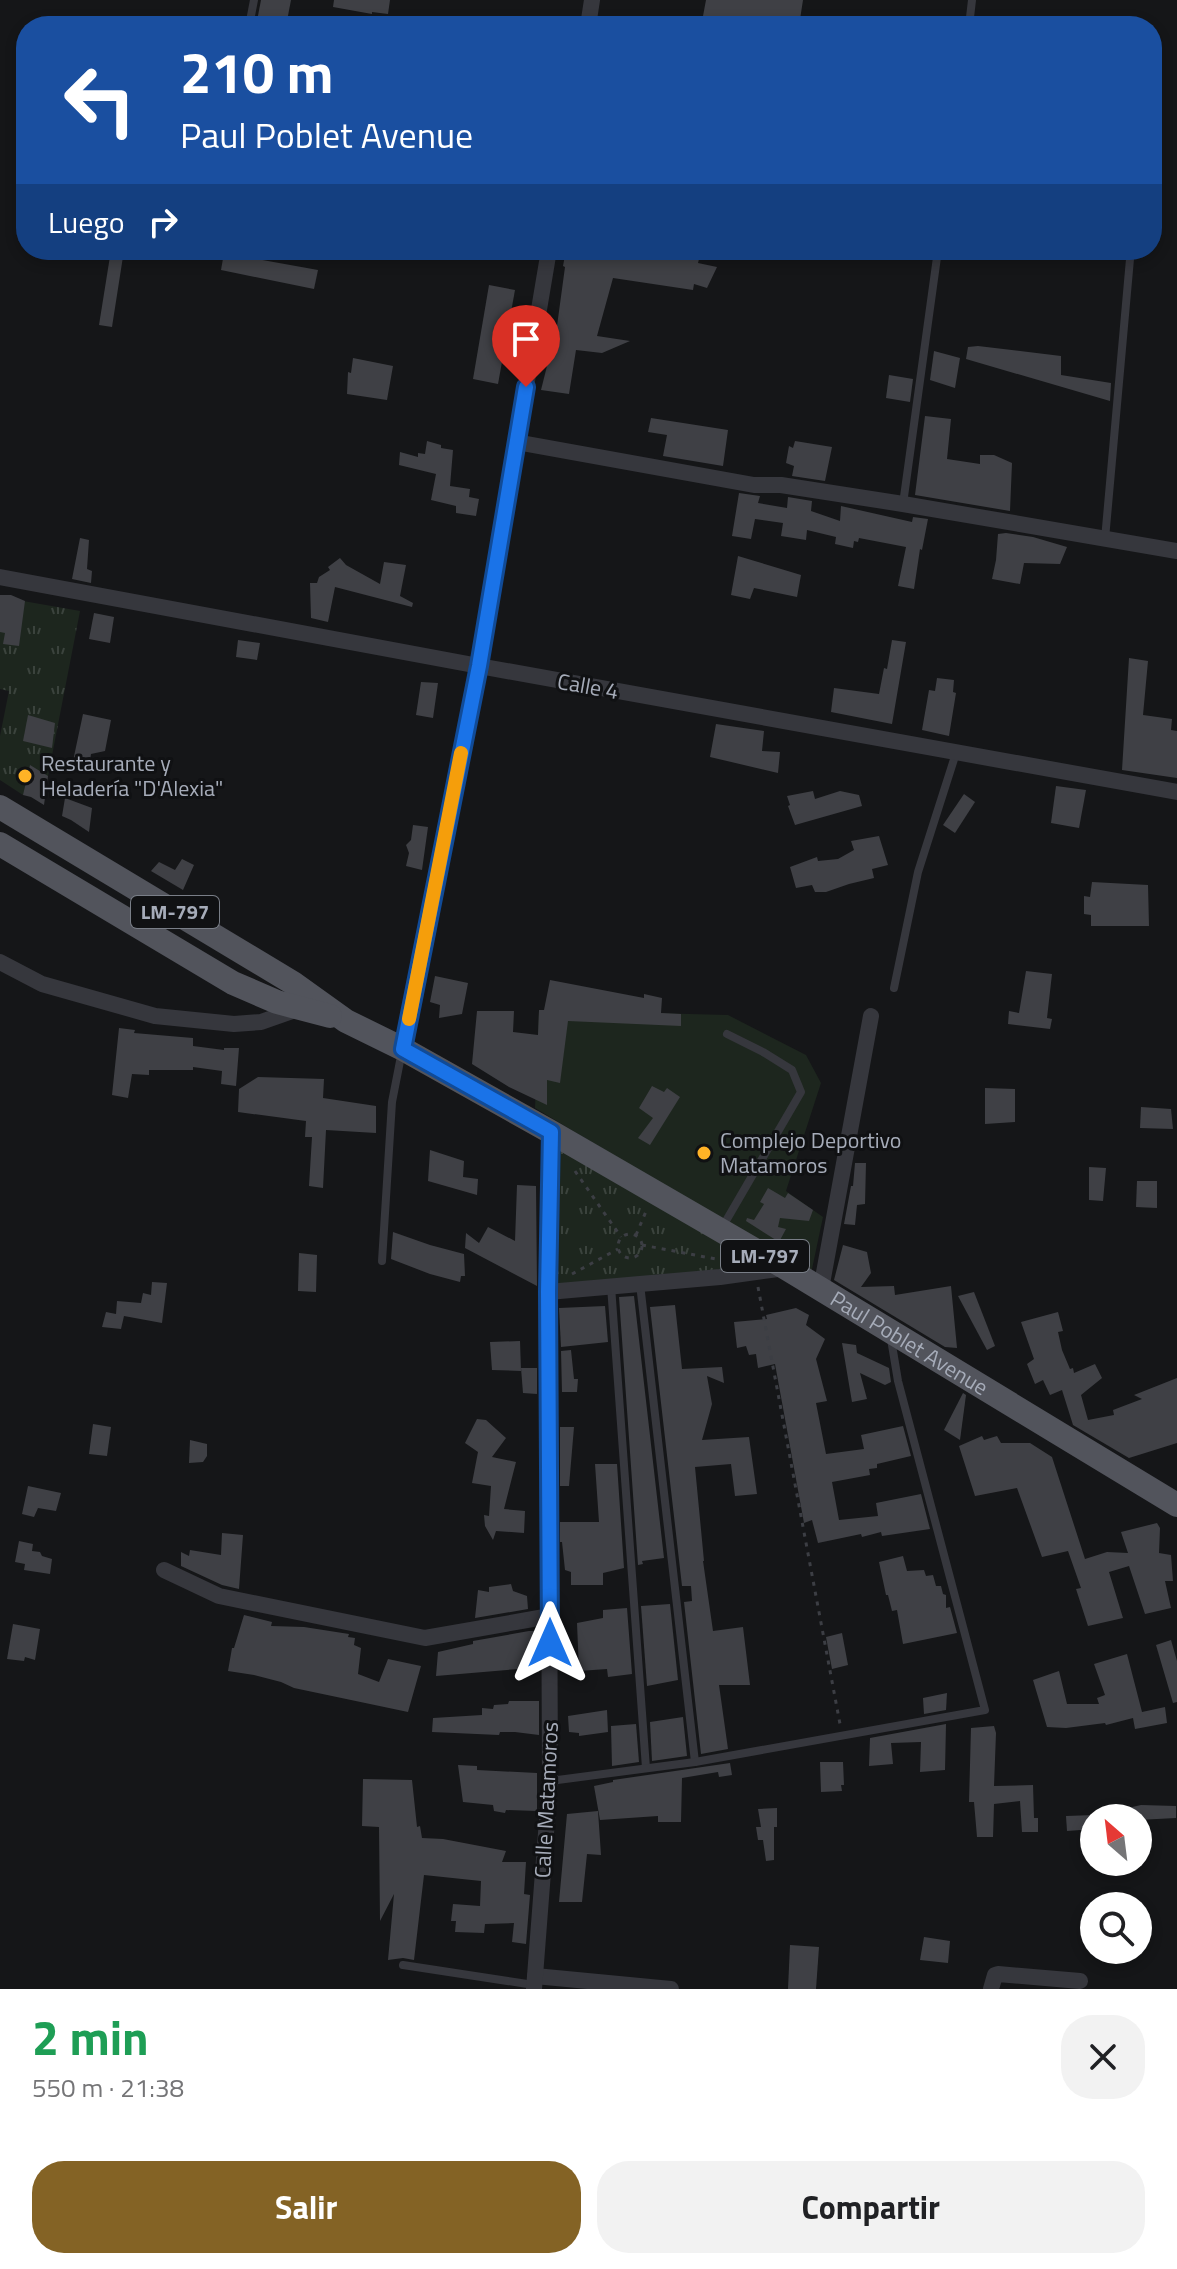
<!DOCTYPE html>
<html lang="es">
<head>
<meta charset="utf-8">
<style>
  :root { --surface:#fff; --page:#f2f2f2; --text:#202124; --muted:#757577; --accent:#846325 }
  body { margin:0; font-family:"Titillium Web",sans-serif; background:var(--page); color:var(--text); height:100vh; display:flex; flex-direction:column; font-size:30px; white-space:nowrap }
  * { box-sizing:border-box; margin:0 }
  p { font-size:26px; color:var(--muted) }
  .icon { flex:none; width:44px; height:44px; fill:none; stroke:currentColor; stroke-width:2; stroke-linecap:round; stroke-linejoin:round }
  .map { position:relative; height:1989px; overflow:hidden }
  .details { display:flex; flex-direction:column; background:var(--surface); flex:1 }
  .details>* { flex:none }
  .guide { position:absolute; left:16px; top:16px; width:1146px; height:244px; border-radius:32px; box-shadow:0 4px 12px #0003; background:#1a4fa0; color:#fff; overflow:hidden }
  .needle { width:52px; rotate:332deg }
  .controls { position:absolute; left:1080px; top:1804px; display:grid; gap:16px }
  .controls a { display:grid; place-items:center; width:72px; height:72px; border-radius:50%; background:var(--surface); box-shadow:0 4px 12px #0003; font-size:40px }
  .pin { position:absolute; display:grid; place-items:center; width:68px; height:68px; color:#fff; margin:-82px -34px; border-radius:50% 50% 50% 0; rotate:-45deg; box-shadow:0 0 8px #0007 }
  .pin .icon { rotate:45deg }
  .me { position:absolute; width:88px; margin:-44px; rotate:0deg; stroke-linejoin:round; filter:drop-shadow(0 0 6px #0008) }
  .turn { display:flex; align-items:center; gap:28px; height:168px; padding:0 32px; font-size:36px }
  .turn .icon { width:104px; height:104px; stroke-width:2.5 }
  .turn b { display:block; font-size:56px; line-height:68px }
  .then { display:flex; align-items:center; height:76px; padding:0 32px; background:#0003; gap:16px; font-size:30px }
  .round { display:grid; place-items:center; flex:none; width:84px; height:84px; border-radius:32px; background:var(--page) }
  .overview { display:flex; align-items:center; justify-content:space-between; height:136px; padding:0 32px }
  h1 { font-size:48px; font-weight:700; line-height:60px; color:#1e9e55 }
  .cta { display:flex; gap:16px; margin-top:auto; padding:16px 32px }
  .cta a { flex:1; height:92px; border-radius:32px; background:var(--accent); color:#fff; font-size:32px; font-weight:700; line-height:92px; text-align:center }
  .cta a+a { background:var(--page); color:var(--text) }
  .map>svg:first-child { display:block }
  .grass { fill:url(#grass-tufts) }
  .pitch { fill:#1d261e }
  .building { fill:#3f4045 }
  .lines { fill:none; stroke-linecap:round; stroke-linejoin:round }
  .path { stroke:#3c3e44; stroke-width:3; stroke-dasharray:4 6; stroke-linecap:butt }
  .lane { stroke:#36373d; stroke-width:8 }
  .street { stroke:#36373d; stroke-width:16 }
  .primary { stroke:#52545c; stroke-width:24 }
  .route-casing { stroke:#114b97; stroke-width:20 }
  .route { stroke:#1a73e8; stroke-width:14 }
  .slow { stroke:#f59e0b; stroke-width:14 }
  .poi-dot { fill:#ffb326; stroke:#101113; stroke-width:3 }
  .labels { text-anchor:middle; stroke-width:6; stroke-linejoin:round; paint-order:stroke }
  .shield { fill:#101113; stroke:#797e87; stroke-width:2 }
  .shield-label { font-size:20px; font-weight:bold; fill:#a6acb9 }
  .street-label { font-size:22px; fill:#a6acb9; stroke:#101113 }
  .poi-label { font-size:22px; fill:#a6acb9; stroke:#101113; text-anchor:start }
</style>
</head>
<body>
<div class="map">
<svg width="1177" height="1989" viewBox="0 0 1177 1989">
  <defs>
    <pattern id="grass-tufts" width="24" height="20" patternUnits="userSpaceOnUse" patternTransform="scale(2)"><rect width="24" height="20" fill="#1d261e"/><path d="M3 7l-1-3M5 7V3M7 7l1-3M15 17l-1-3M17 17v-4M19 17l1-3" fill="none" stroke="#3b433d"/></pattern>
  </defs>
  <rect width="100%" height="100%" fill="#151618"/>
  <g class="grass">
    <path d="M0 597 80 611 48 776 23 795 0 780V736L9 691 0 689Z"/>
    <path d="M556 1141 759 1263V1268L551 1285Z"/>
  </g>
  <path class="pitch" d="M539 1010 728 1015 806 1055 821 1083 786 1191 823 1217 811 1274 535 1108Z"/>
  <g class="building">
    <path d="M261 0H291L286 26H256Z"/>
    <path d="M334 0H390L388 14 372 12V14L333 7Z"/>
    <path d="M706 0H803L799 26H765L703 16Z"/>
    <path d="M111 250H124L112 327 99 325Z"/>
    <path d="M566 250H621L660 259 662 252 699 259 698 263 717 267 707 288 694 284 693 290 613 278 597 336 630 341 602 353 576 350 569 394 541 390 557 326 565 267 563 266Z"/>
    <path d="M224 253 318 270 314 289 221 270Z"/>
    <path d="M489 285 515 290 498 384 473 379Z"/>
    <path d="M978 346 1061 356V375L1111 383 1110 401 966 359 968 347Z"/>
    <path d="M934 351 960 358 955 388 930 380Z"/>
    <path d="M353 358 393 366 387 400 347 394 348 372 351 373Z"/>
    <path d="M889 375 913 379 910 402 886 398Z"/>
    <path d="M925 416 951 419 947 459 980 464V455H994L1012 463 1010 511 915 495Z"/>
    <path d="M651 418 728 430 723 466 663 456 667 435 648 432Z"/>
    <path d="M427 441 441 445V448L453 450 450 486 470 489 469 497 479 499 476 516 456 513V506L431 500 436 474 399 465 400 452 418 457V453L425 454Z"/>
    <path d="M795 441 832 447 825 481 792 476 794 466 786 463 789 446 793 448Z"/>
    <path d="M739 493 760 496 758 503 787 508 788 497 812 501 811 511 840 521 841 506 912 522 913 517 928 519 922 550 920 549 914 589 898 586 906 547 859 538 858 542 854 541 853 548 835 544 836 537 807 530 806 540 781 536 783 523 755 519 751 539 732 536Z"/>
    <path d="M1006 533 1033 537 1067 547 1060 564 1024 563 1020 584 992 579 996 560 998 534Z"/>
    <path d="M80 538 89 540 87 569 92 571 91 583 72 579Z"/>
    <path d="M738 556 801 575 797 597 754 588 750 599 731 595Z"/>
    <path d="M340 558 346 565 380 584 384 562 406 565 400 596 413 603 412 607 335 587 328 622 311 618 310 583H317L319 577 330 570 328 567Z"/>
    <path d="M0 595H11L25 601 19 646 3 644 5 633 0 632Z"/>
    <path d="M94 613 114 617 110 643 89 639Z"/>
    <path d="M238 640 260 643 257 660 236 657Z"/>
    <path d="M892 640 906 642 892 724 831 712 834 688 879 694 884 668 887 669Z"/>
    <path d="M1129 658 1148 661 1143 715 1172 719 1171 730 1177 731V778L1122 770Z"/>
    <path d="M937 678 954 680 953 692 956 693 949 736 922 730 929 690 935 691Z"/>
    <path d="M421 682 438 683 433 718 416 715Z"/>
    <path d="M83 714 111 720 105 751 91 754 90 761 83 765 73 761Z"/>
    <path d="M28 715 55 723 52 748 23 741Z"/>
    <path d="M716 724 764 731 762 751 780 752 778 773 710 757Z"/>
    <path d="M30 765 48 776 44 805 31 797 23 795Z"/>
    <path d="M1056 786 1086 790 1079 828 1051 823Z"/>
    <path d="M813 791 815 799 840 791 859 795 862 806 795 825 788 806 790 805 787 796Z"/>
    <path d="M964 794 975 802 955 833 943 825Z"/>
    <path d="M65 798 92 808 89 832 71 820 62 816Z"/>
    <path d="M413 825 428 827 422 870 406 866 409 853 406 845 411 840Z"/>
    <path d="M879 836 888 865 872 869 874 878 849 884 826 892H815L812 885 796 888 790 867 817 857 818 861 838 859 854 850 851 841Z"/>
    <path d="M182 859 194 865 183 890 151 871 159 862 175 870Z"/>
    <path d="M1092 882 1148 885 1149 926H1091V915L1084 914V896L1090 897Z"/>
    <path d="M1026 971 1052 974 1047 1018 1052 1019 1050 1029 1008 1024 1009 1011 1019 1013Z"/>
    <path d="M435 976 468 983 462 1014 439 1018 440 1005 430 1002Z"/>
    <path d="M550 980 644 998V994L662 998 661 1013 681 1014V1026L568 1021 560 1083 547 1080V1105L509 1087 472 1064 477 1011H514L513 1032 538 1035 539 1010H544Z"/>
    <path d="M119 1028 135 1030 134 1033 193 1038V1046L224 1050V1048H239L236 1086 221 1084 222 1071 193 1067V1070H149V1075L132 1074 128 1098 112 1095Z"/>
    <path d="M258 1077 324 1079 323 1098 376 1106V1133L326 1130 323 1188 309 1186 312 1137H305L306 1121 238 1112 239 1089Z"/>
    <path d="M652 1086 664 1092 667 1088 680 1097 650 1145 638 1138 653 1118 639 1108Z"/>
    <path d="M985 1088 1015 1089V1122L985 1124Z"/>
    <path d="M1141 1107 1171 1109 1173 1129 1140 1128Z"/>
    <path d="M430 1150 464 1161 463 1177 478 1179 477 1195 428 1181Z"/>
    <path d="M855 1163H866L865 1204 857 1205 855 1225 844 1224 851 1186H853Z"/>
    <path d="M1089 1167 1106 1168 1103 1201 1089 1200Z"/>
    <path d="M1137 1181H1157V1208L1136 1207Z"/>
    <path d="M517 1185 536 1186 537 1286 465 1248 466 1233 479 1243 488 1227 515 1241Z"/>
    <path d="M768 1188 785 1198 788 1193 813 1210 809 1221 780 1218 778 1227 786 1229 779 1242 746 1221 747 1218 754 1220 764 1204 760 1202Z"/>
    <path d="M393 1232 430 1245 464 1254 465 1276H461L460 1282 430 1274 391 1259Z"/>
    <path d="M843 1245 867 1252 871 1273 861 1287 894 1286 895 1295 951 1286 957 1348 945 1347 834 1280Z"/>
    <path d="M299 1253 317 1255 316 1292 298 1291Z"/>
    <path d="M152 1282 167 1283 162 1323 124 1316 121 1329 102 1327 106 1312 116 1314 117 1301 141 1303 143 1293 151 1295Z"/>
    <path d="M974 1292 995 1346 987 1350 958 1296Z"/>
    <path d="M634 1296 664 1558 642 1561 643 1564 638 1565 619 1297Z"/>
    <path d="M675 1305 682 1369 722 1367 724 1383 707 1376 712 1404 702 1440 749 1437 757 1494 735 1496 731 1464 695 1467 704 1561H703L713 1631 743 1627 750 1685H719L728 1749 701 1754 684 1602 692 1601 691 1586H682L650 1307Z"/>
    <path d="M605 1306 608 1342 561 1347 559 1308Z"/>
    <path d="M796 1308 809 1315 806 1325 825 1339 816 1359 827 1401 816 1403 826 1454 864 1449 861 1435 903 1426 911 1456 877 1464V1468L869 1469 870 1475 832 1482 839 1520 878 1516 876 1503 921 1494 930 1529 882 1536 881 1532 862 1537 861 1534 818 1543 812 1520 804 1523 775 1364 758 1368 756 1354 749 1355 746 1346 737 1348 734 1322 767 1319 766 1315Z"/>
    <path d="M1058 1312 1063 1331 1058 1332 1062 1350 1070 1369 1073 1368 1074 1373 1095 1364 1102 1378 1081 1395 1088 1420 1114 1415 1113 1410 1142 1399 1134 1395 1177 1378V1443L1129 1458 1073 1425 1062 1390 1050 1395 1043 1380 1035 1384 1027 1364 1034 1359 1021 1322Z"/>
    <path d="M520 1341 521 1371 492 1370 490 1342Z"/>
    <path d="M842 1343 856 1345 857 1353 889 1368 891 1382 885 1385 860 1373 867 1399 852 1402Z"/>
    <path d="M571 1350 574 1379H578L577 1392H562L561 1351Z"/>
    <path d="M521 1368H537V1394L523 1393Z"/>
    <path d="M963 1393 966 1395 960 1440 944 1430Z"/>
    <path d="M477 1419 486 1420 506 1438 492 1457 516 1462 504 1509 525 1511 524 1533 496 1531 493 1540 485 1526 484 1515 489 1516 491 1486 472 1483 478 1452 465 1443Z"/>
    <path d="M93 1424 111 1427 107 1456 89 1454Z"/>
    <path d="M560 1427H574L569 1486H560Z"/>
    <path d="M982 1436 984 1440 997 1436 1001 1443H1030L1052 1457 1085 1559 1107 1552 1128 1553 1121 1532 1157 1523 1160 1528 1159 1553 1171 1555 1173 1581H1165L1171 1608 1145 1614 1129 1566 1109 1572 1123 1618 1088 1626 1076 1589 1081 1588 1068 1551 1042 1557 1017 1488 975 1496 959 1446Z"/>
    <path d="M190 1440 207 1444V1456L203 1462 189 1463Z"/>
    <path d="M595 1464H617L624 1568 603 1573V1585H571V1572L565 1570 562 1542H560V1522H599Z"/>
    <path d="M28 1486 61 1493 56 1511 38 1508 34 1517 22 1514Z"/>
    <path d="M222 1533 243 1535 239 1589 222 1585 181 1566V1552L189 1556 190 1550 221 1555Z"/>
    <path d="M19 1541 33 1544 32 1551 40 1552 42 1556 52 1559 50 1574 24 1570 25 1564 15 1562Z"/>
    <path d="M903 1556 907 1571 924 1570 926 1576 933 1575 936 1586H941L943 1594 946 1595V1608L950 1607 957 1633 903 1644 897 1610 892 1611 888 1595H886L879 1562Z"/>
    <path d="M511 1584 513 1591 527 1596 528 1609 475 1618 478 1590 489 1592V1587Z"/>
    <path d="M670 1604 678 1680 647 1686 641 1606Z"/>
    <path d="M627 1608 632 1674 608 1677 607 1669 579 1671 577 1623 603 1618V1610Z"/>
    <path d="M244 1615 272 1622 271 1626 304 1627 349 1634 348 1637 355 1638 354 1645 361 1648 358 1674 379 1682 388 1659 421 1666 408 1712 294 1688 281 1682 254 1675 228 1671 232 1648H234Z"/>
    <path d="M13 1624 40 1629 35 1660 25 1657 24 1661 7 1659Z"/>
    <path d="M529 1631H538L539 1672 530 1673V1668L436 1676 438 1652 473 1644V1641Z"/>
    <path d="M842 1633 848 1665 832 1669 826 1637Z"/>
    <path d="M1171 1640 1177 1661V1702L1173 1703 1156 1645Z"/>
    <path d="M1127 1654 1142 1712 1165 1707 1167 1723 1135 1729 1133 1718 1106 1725 1105 1723 1066 1728 1047 1727 1033 1680 1059 1671 1067 1704H1099L1097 1698 1105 1695 1094 1664Z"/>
    <path d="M947 1693 946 1710 924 1714 923 1698Z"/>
    <path d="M509 1701H539V1735L515 1732H500L499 1735 432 1732 433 1718 482 1715V1708L493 1709 494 1705 508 1704Z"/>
    <path d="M607 1710 608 1732 579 1736V1733L569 1732 568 1716Z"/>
    <path d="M683 1717 687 1756 652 1761 650 1722Z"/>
    <path d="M636 1724 639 1762 612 1766 611 1726Z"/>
    <path d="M946 1724 945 1770 920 1772 921 1742 891 1743 893 1764 869 1766 870 1738Z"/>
    <path d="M994 1726 996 1733 994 1786 1033 1785 1034 1818H1038V1832H1022L1020 1801 994 1804 993 1837H977L974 1802H969L971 1728Z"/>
    <path d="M820 1762H843L844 1785H841L842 1791 821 1792Z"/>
    <path d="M730 1763 732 1775 719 1777 718 1772 682 1778 681 1822H658V1816L600 1820 594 1786 613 1782V1780Z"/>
    <path d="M458 1765 477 1766V1770L537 1773V1811L506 1810 505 1813 494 1811 493 1805 463 1802Z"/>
    <path d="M363 1779 412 1780 417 1827 420 1826 422 1838 443 1839 506 1851 502 1862H526L524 1894 530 1895 526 1944 512 1942 514 1923 485 1924 484 1933 455 1932 456 1921H451L453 1904 480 1906 481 1881 424 1875 414 1960 403 1958 388 1960 394 1894 380 1921 379 1827 362 1826Z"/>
    <path d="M1141 1805 1176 1806V1818L1138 1820V1818H1110V1812Z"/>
    <path d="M777 1808V1827H774V1860L766 1861 763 1840H758L756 1827H761L758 1809Z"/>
    <path d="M598 1811 601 1855 587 1854 582 1902H559L567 1814Z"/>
    <path d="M1094 1815V1829L1067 1831 1066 1816Z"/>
    <path d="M924 1937 950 1941 948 1963 920 1960Z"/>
    <path d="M790 1945 819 1947 816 1989H788Z"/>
  </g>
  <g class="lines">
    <g class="path">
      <path d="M575 1171 621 1237"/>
      <circle cx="630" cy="1246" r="12"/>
      <path d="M636 1235 647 1209"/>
      <path d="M642 1245 721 1260"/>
      <path d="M572 1274 618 1249"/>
      <path d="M758 1287 840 1724"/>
    </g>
    <g class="lane">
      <path d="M249 26 254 0"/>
      <path d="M969 26 972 0"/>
      <path d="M903 504 938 250"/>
      <path d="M1105 539 1130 259"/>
      <path d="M894 988 918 872 956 753"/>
      <path d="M723 1226 801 1092 792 1070 763 1052 727 1034"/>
      <path d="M382 1261 392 1102 402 1051"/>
      <path d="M640 1284 695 1762"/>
      <path d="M611 1286 646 1768"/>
      <path d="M550 1781 695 1762 985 1710 898 1381 891 1339"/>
      <path d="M403 1965 534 1985"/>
    </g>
    <g class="street">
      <path d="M588 26 592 0"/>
      <path d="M516 442 754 485H781L903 504 1177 551"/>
      <path d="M0 577 479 666 1177 792"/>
      <path d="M0 962 42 984 155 1016 234 1024 261 1022 298 1009"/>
      <path d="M403 1049 479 666 549 250"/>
      <path d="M821 1289 871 1016"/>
      <path d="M548 1292 720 1277 785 1268"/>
      <path d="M164 1570 219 1596 425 1638 550 1616"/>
      <path d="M535 1976 671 1989"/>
      <path d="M534 1989 550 1781 548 1292 551 1132"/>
      <path d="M991 1989 995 1975 998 1974 1080 1981"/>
    </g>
    <g class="primary">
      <path id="s1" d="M0 807 293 983 346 1021 403 1049 551 1132 786 1268 1177 1505"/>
      <path d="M0 844 233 983 277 1002 330 1016"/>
    </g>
  </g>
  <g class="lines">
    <g class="route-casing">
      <path id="route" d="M526 387 479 666 403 1049 551 1132 548 1292 550 1643"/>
    </g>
    <use href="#route" class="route"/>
    <path class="slow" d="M409 1019 461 753"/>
  </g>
  <g class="poi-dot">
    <circle cx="25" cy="776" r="8"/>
    <circle cx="704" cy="1153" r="8"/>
  </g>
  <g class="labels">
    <g class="shield">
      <rect x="131" y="896" width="88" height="32" rx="6"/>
      <rect x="721" y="1240" width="88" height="32" rx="6"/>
    </g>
    <g class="shield-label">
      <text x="175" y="919">LM-797</text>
      <text x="765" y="1263">LM-797</text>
    </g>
    <g class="street-label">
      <text transform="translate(588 686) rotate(10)" y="8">Calle 4</text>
      <text dy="8" stroke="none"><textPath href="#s1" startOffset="1056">Paul Poblet Avenue</textPath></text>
      <text transform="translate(546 1800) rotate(-87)" y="8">Calle Matamoros</text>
    </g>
    <g class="poi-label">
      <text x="41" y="771">Restaurante y<tspan x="41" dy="25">Heladería "D'Alexia"</tspan></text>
      <text x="720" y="1148">Complejo Deportivo<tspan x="720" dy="25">Matamoros</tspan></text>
    </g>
  </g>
</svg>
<div class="controls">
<a><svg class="needle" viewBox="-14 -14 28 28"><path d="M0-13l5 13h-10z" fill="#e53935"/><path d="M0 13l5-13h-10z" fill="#757577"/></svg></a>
<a><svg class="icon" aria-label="search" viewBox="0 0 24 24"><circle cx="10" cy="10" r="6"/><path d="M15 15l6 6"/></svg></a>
</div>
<div class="pin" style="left:526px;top:387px;background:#d93025"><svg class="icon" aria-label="arrive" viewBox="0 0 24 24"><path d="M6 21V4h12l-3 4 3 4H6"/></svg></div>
<svg class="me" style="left:550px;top:1643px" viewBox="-20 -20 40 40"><path d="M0-17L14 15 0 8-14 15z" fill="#1a73e8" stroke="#fff" stroke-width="4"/></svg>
<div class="guide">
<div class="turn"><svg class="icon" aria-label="left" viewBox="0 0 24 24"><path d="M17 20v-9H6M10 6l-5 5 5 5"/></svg><div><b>210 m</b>Paul Poblet Avenue</div></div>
<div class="then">Luego<svg class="icon" aria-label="right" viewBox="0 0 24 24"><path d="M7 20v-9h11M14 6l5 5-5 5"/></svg></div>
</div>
</div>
<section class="details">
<div class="overview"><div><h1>2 min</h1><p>550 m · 21:38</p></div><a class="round"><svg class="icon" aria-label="close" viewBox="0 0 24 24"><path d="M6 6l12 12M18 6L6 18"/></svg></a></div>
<div class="cta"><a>Salir</a><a>Compartir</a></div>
</section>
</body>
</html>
